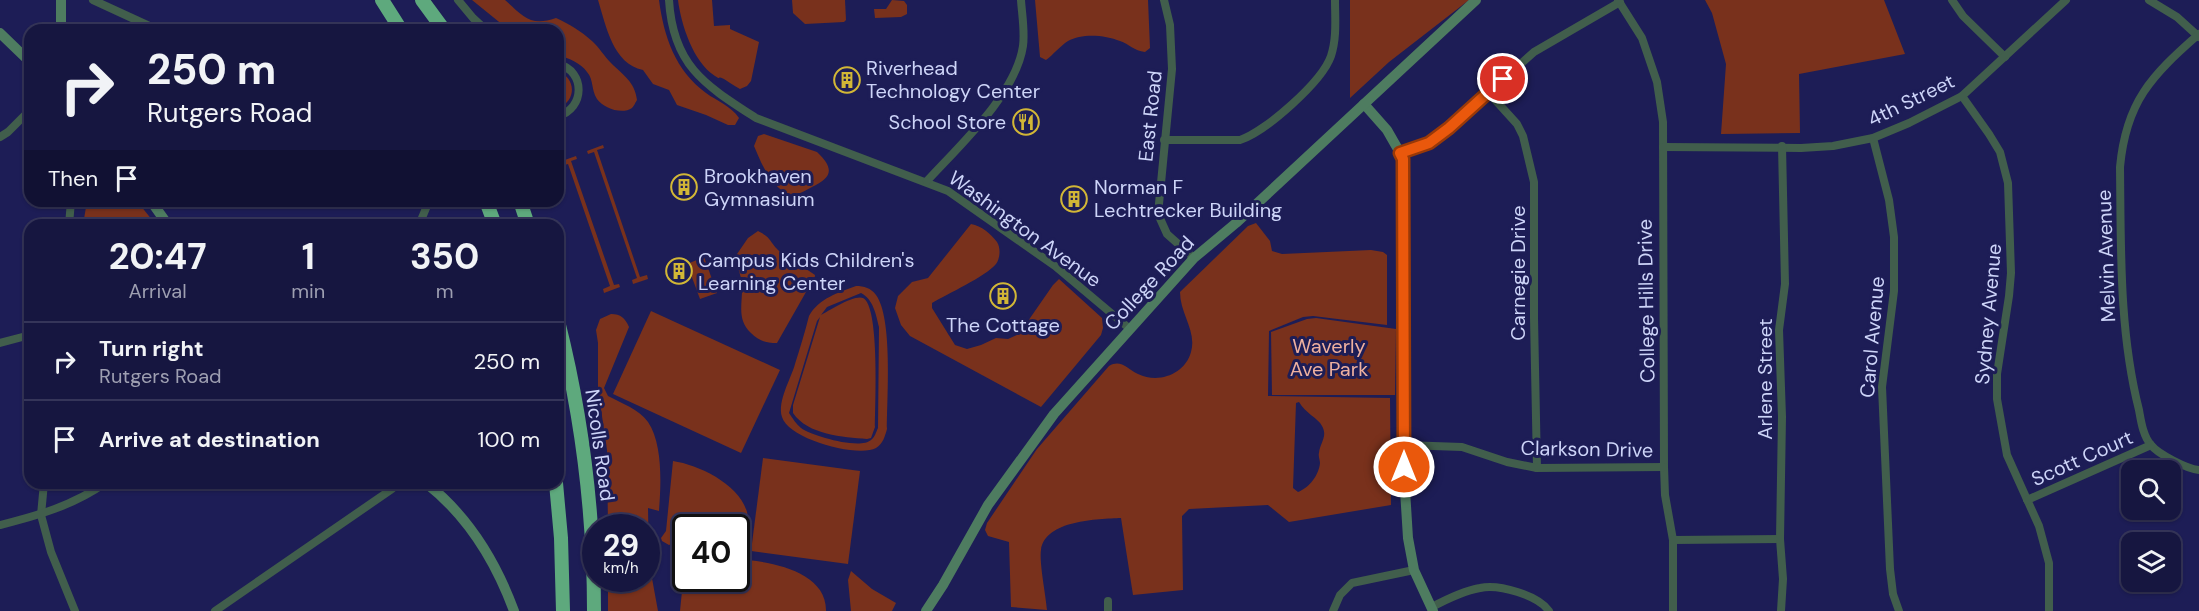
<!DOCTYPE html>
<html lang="en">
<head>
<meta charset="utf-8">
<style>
  :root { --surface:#161640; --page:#1f1f47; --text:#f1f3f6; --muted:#9e9fb1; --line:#353559 }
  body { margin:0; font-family:"DM Sans",sans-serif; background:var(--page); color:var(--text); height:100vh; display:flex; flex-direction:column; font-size:22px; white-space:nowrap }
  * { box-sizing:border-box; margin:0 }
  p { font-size:20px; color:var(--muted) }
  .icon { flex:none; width:33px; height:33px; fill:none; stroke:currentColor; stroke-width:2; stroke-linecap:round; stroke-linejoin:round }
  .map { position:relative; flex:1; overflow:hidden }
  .side { position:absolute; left:24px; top:219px; width:540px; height:270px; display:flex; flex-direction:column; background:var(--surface); border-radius:18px; box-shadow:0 2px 4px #0004,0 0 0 2px var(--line) }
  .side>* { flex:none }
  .top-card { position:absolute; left:24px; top:24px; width:540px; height:183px; border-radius:18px; box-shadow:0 2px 4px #0004,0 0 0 2px var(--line); background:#161640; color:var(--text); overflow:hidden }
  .fabs { position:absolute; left:2121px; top:460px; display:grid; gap:12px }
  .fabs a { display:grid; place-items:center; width:60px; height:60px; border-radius:12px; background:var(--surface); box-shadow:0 2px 4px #0004,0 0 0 2px var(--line); font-size:30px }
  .speed { position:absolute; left:582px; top:514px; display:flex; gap:12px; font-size:30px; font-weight:700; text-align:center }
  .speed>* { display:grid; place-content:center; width:78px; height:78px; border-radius:50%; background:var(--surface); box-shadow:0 2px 4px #0004,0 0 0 2px var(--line); line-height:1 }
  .speed small { font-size:15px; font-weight:400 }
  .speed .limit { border:3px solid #111; border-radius:9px; background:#fff; color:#111 }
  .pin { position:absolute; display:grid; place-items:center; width:51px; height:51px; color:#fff; margin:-26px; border:3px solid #fff; border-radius:50%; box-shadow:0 2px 6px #0007 }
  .me { position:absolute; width:66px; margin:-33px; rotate:0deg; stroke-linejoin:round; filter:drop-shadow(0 0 4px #0008) }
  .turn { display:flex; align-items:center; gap:21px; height:126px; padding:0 24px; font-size:27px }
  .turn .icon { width:78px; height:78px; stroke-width:2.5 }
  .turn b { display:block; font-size:42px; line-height:51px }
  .then { display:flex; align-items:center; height:57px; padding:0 24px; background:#0003; gap:12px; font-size:22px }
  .eta { display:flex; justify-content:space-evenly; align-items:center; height:102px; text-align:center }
  .eta b { font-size:36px; font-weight:700; line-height:42px }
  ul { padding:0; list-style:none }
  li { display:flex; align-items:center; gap:18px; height:78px; padding:0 24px; border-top:2px solid var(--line) }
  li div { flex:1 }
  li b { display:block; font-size:22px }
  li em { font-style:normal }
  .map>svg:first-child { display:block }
  .green { fill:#79311c; fill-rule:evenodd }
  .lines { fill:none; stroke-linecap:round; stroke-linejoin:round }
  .street { stroke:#415e4c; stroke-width:8 }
  .secondary { stroke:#4e7c60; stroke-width:10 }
  .highway { stroke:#5ea97d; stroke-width:14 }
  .route-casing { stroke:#983908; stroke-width:15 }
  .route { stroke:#ea580c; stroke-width:10 }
  .labels { text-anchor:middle; stroke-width:6; stroke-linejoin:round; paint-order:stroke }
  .poi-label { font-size:20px; fill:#cdd4f8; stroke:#1d1d56; text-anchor:start }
  .street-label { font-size:20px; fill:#cdd4f8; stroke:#1d1d56 }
  .park-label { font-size:20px; fill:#efb19f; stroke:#1d1d56 }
</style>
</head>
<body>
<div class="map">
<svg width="2199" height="611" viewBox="0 0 2199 611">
  <rect width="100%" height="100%" fill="#1d1d56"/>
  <g class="green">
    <path d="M472 0H505C523 16 530 27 556 18 569 24 581 31 592 41 599 47 604 56 611 63 623 75 635 82 637 100 635 103 634 106 632 108 622 115 603 108 597 99 591 90 594 80 587 72 581 63 568 58 558 55V30H509Z"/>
    <path d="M598 0H659C664 37 675 70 706 93 717 101 731 106 739 118L735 125H728L706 115 677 105 669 90 653 84 643 70C613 64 606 26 598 0Z"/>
    <path d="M678 0H712L714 26 730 25V29L759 42 751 81 747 86 740 89C734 86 729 82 724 79 715 75 723 81 715 76 693 62 681 24 678 0Z"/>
    <path d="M792 0H845L846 20 844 22 805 24 793 13Z"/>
    <path d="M892 0 904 1 907 5V14L901 17 875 18 874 9H886Z"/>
    <path d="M1035 0H1148L1150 48 1145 52C1134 51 1129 44 1120 41 1105 35 1082 33 1068 41 1060 46 1053 55 1046 60L1040 57Z"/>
    <path d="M1350 0H1469L1389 62 1350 98Z"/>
    <path d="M1705 0H1884L1905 54 1799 74 1800 133 1721 134 1726 64 1712 13Z"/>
    <path d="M558 71C576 78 577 101 558 108Z"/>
    <path d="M764 134 817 152C834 168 833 177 812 187 804 191 795 198 786 193 769 184 761 162 754 146L758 136Z"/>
    <path d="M603 145 604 148 597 150 640 277 647 275 648 279 633 284 632 280 637 278 594 152 588 154 587 151Z"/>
    <path d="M576 156 577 159 571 161 614 285 619 284 620 287 604 293 603 289 610 286 568 164 561 166 559 162Z"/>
    <path d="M87 201H137L156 225H83Z"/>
    <path d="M1256 223 1270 241 1272 251 1282 254 1371 250 1383 252 1387 255V325L1313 316 1303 317 1269 331 1268 396 1390 398 1391 505 1289 522 1268 505 1189 509 1182 516 1183 590 1133 595 1121 518C1098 519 1045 520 1041 550 1039 562 1046 596 1047 610L1011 607 1009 542 988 536 985 530 987 523 1037 449 1109 366C1121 359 1127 369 1138 374 1159 384 1185 374 1191 352 1197 331 1180 314 1180 292L1248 226ZM1299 402C1305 413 1318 418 1322 426 1328 436 1320 443 1319 453 1318 455 1320 461 1320 463 1319 475 1309 488 1298 492L1293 488 1296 403Z"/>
    <path d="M971 224C982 226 990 233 997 242 1001 248 1000 259 996 264 985 277 947 294 932 303V308L955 345 967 349 981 345 996 338 1008 339 1019 334 1053 285 1059 279 1102 318 1103 328 1101 335 1041 407 910 336 901 325 895 308 898 296 912 282 928 278Z"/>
    <path d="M758 231C772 238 769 241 778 250 788 260 803 266 815 275L814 285 806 292 777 343C766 343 759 341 751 333 736 319 743 303 742 284 741 275 737 266 735 257L748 238Z"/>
    <path d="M704 257 717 293 700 299 687 264Z"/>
    <path d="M856 286C864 286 871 288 876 295 893 318 887 398 887 429 885 436 883 444 876 448 858 458 788 439 782 417 777 401 791 379 795 364 800 348 805 332 809 316 819 298 838 293 856 286ZM861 293C873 299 876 314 879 327L878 428C876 432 875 437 871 440 860 450 812 436 801 428 796 424 793 419 789 413L817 321 820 317 793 405V413C808 435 843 437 867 439L871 438 875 427C875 407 880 306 863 298 855 294 828 311 821 315L827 307Z"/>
    <path d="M651 311 780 370 741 453 613 394Z"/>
    <path d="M611 314C621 314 625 318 629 327L604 388 608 396C621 403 639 409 648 422 663 444 661 485 659 511L648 508 649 562 658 611H608V579H646V528H608L607 450 598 389V343L596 330 600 319Z"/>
    <path d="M1316 318 1396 329 1395 395H1272L1271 332 1307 319Z"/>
    <path d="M763 458 860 471 848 564 751 551Z"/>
    <path d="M673 461C699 465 739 484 747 512 750 524 747 538 746 549L737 548 736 528H686L685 544 675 543 669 545 662 541 661 538 666 531Z"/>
    <path d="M737 559C767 561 827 570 826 611H680L682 591H689L690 579H736Z"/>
    <path d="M851 571 872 589 896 603 892 611H851L848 580Z"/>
  </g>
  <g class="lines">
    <g class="street">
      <path d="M93 0 158 30"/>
      <path d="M458 0 473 18 486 30"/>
      <path d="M669 0C673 66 705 85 756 118L948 191 1055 266 1130 329"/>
      <path d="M1164 0 1170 25 1172 69 1158 214 1167 234 1194 258"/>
      <path d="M1618 0 1642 38 1657 82 1663 122 1664 467 1665 495 1673 540V611"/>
      <path d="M1952 0 1963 16 2005 57"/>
      <path d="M2149 0 2177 17 2199 37"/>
      <path d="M2199 34C2151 76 2126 102 2120 167 2121 249 2119 331 2139 410 2141 421 2143 436 2151 445 2158 454 2187 469 2199 470"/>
      <path d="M558 64C586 71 585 109 558 116"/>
      <path d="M1488 92 1517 124 1523 136 1534 182V318L1537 468"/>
      <path d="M1962 96 1989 134 2000 152 2008 183 2011 273 2009 296 1997 374V399L2007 455 2039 526 2049 563V611"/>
      <path d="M0 137 8 132 30 110"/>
      <path d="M1873 138 1889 200 1894 237V291L1882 387 1890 569 1893 594 1899 611"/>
      <path d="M1164 140H1240C1265 132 1322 82 1331 56 1337 38 1335 18 1335 0"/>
      <path d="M1663 147 1801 148 1833 146 1873 138 1909 123 1962 96 2066 0"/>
      <path d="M1400 153 1429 143 1449 128 1534 52 1620 2"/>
      <path d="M927 181C959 146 1016 94 1023 46 1025 31 1022 15 1021 0"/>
      <path d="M69 225 71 201"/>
      <path d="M419 225 429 201"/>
      <path d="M0 343 30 335"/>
      <path d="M1404 445 1462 447 1507 462 1537 468 1664 467"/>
      <path d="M44 483 41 515 51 552 75 611"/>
      <path d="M2027 500 2151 445"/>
      <path d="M0 525C37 516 74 505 105 483"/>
      <path d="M1673 540 1780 539"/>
      <path d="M1432 607C1447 599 1463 591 1480 588 1499 584 1538 595 1549 611"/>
      <path d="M215 611 392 489 398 483"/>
      <path d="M1108 611V601"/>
      <path d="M1333 611 1340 595 1352 583 1414 570"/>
      <path d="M1781 611 1783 579 1780 539 1782 417 1779 330 1785 284 1782 146"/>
    </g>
    <g class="secondary">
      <path d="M61 0V30"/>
      <path d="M0 33 30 62"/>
      <path d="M1364 104 1387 130 1403 158 1405 490 1408 538 1414 570 1433 611"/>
      <path d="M151 201 168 225"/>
      <path d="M426 483C468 516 496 562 514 611"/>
      <path d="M926 611 943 585 988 505 1054 414 1194 258 1236 223 1476 0"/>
    </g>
    <g class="highway">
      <path d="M382 0 401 30"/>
      <path d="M422 0 444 30"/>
      <path d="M486 201 495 225"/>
      <path d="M520 201 528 225"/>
      <path d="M558 321C582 416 594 514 594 611"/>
      <path d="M556 483 561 538 563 611"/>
    </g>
  </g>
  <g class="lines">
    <g class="route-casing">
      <path id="route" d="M1404 467 1403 159 1400 153 1429 143 1449 128 1503 79"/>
    </g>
    <use href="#route" class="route"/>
  </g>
  <defs>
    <g id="building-ring" transform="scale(1.35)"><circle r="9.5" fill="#1d1d56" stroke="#d2b736" stroke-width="1.5"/><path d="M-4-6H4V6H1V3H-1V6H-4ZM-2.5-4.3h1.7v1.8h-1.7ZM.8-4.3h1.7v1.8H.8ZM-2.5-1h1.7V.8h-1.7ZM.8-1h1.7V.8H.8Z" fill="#d2b736"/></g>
    <g id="restaurant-ring" transform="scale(1.35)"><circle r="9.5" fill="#1d1d56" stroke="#d2b736" stroke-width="1.5"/><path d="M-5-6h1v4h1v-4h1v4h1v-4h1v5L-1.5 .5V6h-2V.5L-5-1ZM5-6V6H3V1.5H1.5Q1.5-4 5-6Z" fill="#d2b736"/></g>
  </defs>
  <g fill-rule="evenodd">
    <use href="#building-ring" x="847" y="80"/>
    <use href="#restaurant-ring" x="1026" y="122"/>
    <use href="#building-ring" x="684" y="187"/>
    <use href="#building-ring" x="1074" y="199"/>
    <use href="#building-ring" x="679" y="271"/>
    <use href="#building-ring" x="1003" y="296"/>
  </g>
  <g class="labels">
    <g class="poi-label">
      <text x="866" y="75">Riverhead<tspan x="866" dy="23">Technology Center</tspan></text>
      <text x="1006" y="129" text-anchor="end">School Store</text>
      <text x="704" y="183">Brookhaven<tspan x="704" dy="23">Gymnasium</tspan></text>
      <text x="1094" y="194">Norman F<tspan x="1094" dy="23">Lechtrecker Building</tspan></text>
      <text x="698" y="267">Campus Kids Children's<tspan x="698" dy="23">Learning Center</tspan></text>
      <text x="1003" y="332" text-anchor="middle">The Cottage</text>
    </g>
    <g class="street-label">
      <text transform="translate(1911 100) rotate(-26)" y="7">4th Street</text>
      <text transform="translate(1150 116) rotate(-84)" y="7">East Road</text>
      <text transform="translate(1025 229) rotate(36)" y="7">Washington Avenue</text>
      <text transform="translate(2106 256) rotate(-92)" y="7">Melvin Avenue</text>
      <text transform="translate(1518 273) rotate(-90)" y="7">Carnegie Drive</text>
      <text transform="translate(1149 283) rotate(-47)" y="7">College Road</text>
      <text transform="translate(1646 301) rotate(-91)" y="7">College Hills Drive</text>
      <text transform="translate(1988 314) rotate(-85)" y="7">Sydney Avenue</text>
      <text transform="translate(1872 337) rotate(-85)" y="7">Carol Avenue</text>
      <text transform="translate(1765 379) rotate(-90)" y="7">Arlene Street</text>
      <text transform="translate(600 445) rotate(82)" y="7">Nicolls Road</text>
      <text transform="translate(1587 449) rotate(1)" y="7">Clarkson Drive</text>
      <text transform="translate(2082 458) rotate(-24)" y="7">Scott Court</text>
    </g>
    <g class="park-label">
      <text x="1329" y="353">Waverly<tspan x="1329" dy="23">Ave Park</tspan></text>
    </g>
  </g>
</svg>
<div class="fabs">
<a><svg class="icon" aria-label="search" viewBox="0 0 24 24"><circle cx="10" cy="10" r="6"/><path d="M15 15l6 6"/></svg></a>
<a><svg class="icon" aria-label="layers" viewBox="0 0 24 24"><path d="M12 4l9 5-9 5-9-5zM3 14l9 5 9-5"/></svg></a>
</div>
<div class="speed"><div>29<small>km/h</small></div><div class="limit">40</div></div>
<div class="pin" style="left:1503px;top:79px;background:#d93025"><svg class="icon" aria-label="arrive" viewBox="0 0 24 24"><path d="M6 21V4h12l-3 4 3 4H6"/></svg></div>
<svg class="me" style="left:1404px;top:467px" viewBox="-20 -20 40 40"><circle r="17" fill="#ea580c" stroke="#fff" stroke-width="3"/><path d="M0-11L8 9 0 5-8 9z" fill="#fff"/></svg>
<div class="top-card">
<div class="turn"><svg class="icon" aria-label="right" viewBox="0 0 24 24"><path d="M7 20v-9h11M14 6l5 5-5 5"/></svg><div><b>250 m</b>Rutgers Road</div></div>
<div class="then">Then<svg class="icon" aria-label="arrive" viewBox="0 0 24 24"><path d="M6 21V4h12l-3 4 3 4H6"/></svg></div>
</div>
<section class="side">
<div class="eta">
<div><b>20:47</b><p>Arrival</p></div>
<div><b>1</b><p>min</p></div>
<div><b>350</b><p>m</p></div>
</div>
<ul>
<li><svg class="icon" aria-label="right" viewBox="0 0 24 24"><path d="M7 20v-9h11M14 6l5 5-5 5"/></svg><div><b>Turn right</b><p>Rutgers Road</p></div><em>250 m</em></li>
<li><svg class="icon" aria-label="arrive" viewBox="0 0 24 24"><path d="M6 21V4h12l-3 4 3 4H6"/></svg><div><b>Arrive at destination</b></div><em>100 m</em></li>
</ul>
</section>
</div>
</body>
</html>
